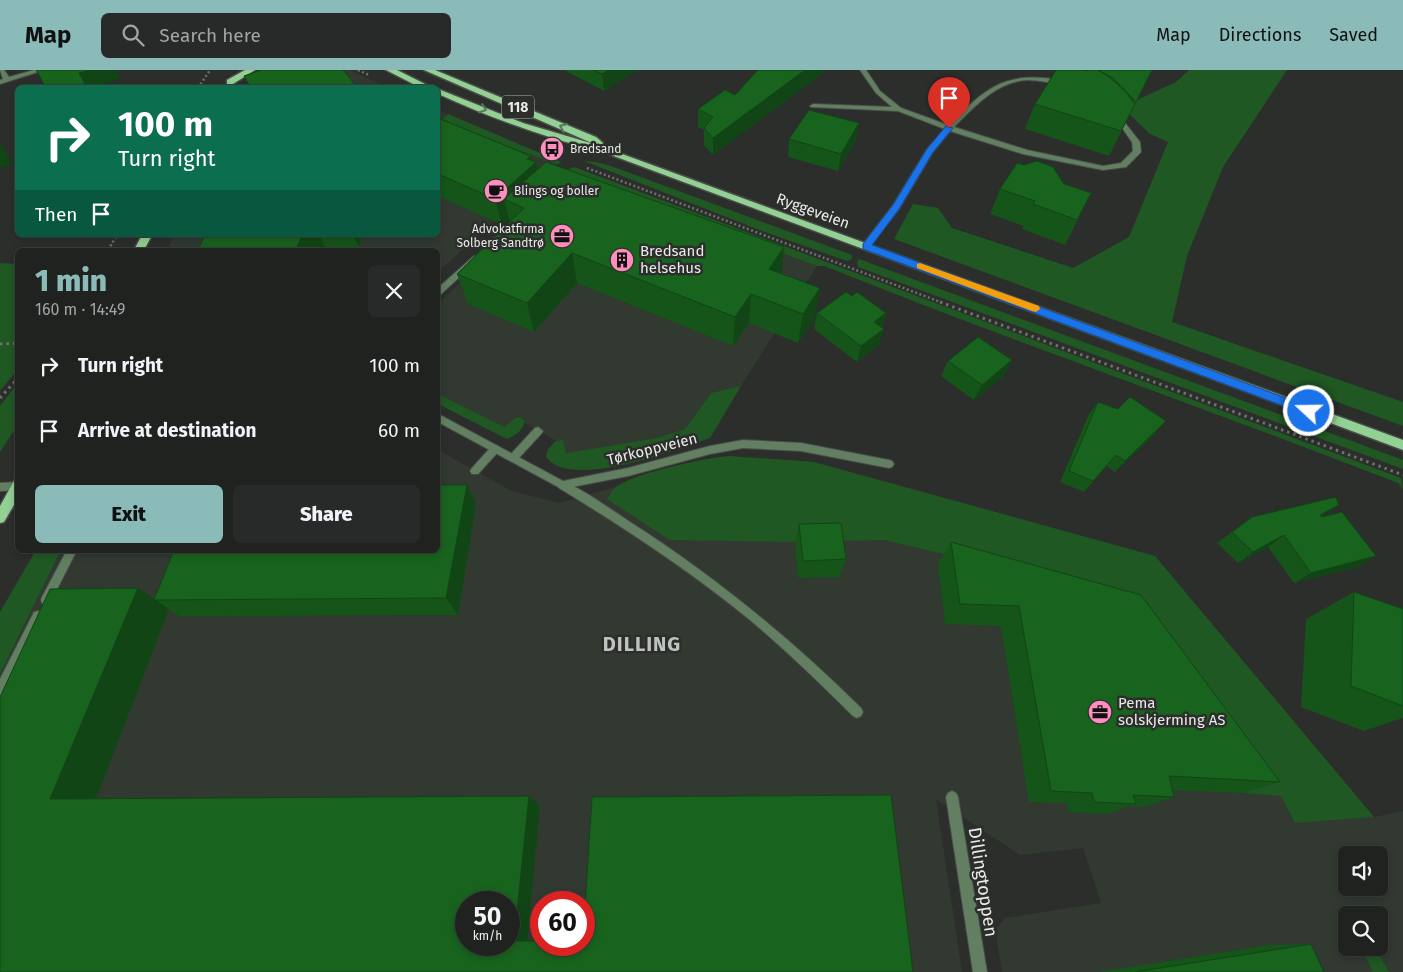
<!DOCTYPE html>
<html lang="en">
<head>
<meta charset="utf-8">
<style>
  :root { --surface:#202220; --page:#282a29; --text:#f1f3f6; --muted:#a2a4a5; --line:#3d3f3e; --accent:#8bbbb9 }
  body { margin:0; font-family:"Fira Sans",sans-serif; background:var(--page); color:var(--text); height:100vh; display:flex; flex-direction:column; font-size:19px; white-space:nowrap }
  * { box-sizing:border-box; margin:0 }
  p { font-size:16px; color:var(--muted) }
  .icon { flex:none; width:28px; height:28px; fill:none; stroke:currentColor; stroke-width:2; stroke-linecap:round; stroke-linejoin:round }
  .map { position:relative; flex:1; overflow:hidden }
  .drawer { position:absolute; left:15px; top:178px; width:425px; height:305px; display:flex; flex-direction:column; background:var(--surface); border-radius:8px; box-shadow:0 2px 8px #0003,0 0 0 1px var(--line) }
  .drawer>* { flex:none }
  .hud { position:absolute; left:15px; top:15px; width:425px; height:152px; border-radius:8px; box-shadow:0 2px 8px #0003,0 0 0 1px var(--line); background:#0b6e4f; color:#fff; overflow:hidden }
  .fabs { position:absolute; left:1338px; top:776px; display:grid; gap:10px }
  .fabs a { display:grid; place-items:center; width:50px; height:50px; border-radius:8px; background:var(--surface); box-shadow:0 2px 8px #0003,0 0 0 1px var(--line); font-size:25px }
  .speed { position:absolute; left:455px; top:821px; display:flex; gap:10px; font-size:25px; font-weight:700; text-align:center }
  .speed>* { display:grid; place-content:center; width:65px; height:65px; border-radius:50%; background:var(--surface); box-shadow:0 2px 8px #0003,0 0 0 1px var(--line); line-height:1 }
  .speed small { font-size:12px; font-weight:400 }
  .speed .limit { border:8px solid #d22; background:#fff; color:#111 }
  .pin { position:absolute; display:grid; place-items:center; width:42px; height:42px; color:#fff; margin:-51px -21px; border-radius:50% 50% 50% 0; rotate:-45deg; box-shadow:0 0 5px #0007 }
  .pin .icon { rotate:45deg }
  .me { position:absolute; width:55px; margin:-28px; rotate:291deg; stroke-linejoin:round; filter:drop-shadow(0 0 4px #0008) }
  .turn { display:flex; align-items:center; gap:18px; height:105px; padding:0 20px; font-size:22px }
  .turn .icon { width:65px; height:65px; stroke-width:2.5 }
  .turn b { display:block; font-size:35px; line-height:42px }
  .then { display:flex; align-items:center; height:48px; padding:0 20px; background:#0003; gap:10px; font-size:19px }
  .round { display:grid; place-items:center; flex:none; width:52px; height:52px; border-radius:8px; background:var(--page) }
  .head { display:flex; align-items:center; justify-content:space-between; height:85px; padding:0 20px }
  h1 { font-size:30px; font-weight:800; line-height:38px; color:var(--accent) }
  .cta { display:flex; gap:10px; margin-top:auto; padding:10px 20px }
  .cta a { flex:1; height:58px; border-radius:8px; background:var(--accent); color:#111; font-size:20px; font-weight:800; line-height:58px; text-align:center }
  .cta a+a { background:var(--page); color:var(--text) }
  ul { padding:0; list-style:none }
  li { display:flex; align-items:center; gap:15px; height:65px; padding:0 20px }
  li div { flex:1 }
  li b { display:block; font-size:19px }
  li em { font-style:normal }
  header { display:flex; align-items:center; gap:30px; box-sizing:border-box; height:70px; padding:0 25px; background:var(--accent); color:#111 }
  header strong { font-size:24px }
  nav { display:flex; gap:28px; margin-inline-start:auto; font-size:18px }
  .search { width:350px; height:45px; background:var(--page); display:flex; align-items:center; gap:12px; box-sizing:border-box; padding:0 18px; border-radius:8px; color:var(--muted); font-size:19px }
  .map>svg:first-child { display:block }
  .built { fill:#313931; fill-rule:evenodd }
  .green { fill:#205823 }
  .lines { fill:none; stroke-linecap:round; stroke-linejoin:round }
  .service-casing { stroke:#494c49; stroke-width:2 }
  .minor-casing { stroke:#494c49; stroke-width:2 }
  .primary-casing { stroke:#494c49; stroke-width:3 }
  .path-far1 { stroke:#6e706e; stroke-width:2.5; stroke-dasharray:2 2.5; stroke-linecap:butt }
  .path { stroke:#6e706e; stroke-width:3; stroke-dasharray:2.5 4; stroke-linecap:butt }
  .service { fill:#627f61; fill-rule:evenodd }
  .minor { fill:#627f61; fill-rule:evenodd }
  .primary { fill:#93d093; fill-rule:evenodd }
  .wall { fill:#15551a }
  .shaded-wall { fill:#114515 }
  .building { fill:#18631e; stroke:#114515; fill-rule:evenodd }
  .oneway { stroke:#5a775a }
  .route { fill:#1a73e8; stroke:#114b97 }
  .slow { fill:#f59e0b }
  .labels { text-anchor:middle; stroke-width:5; stroke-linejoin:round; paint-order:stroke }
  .far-poi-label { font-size:12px; fill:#e9eae9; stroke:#2b2e2b; text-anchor:start }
  .shield { fill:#2b2e2b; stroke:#b0b2b0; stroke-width:1 }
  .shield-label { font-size:14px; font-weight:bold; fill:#e9eae9 }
  .street-label { font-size:15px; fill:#e9eae9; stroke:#2b2e2b }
  .poi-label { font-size:15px; fill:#e9eae9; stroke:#2b2e2b; text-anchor:start }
  .near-street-label { font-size:18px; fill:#e9eae9; stroke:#2b2e2b }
  .district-label { font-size:20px; font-weight:bold; letter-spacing:1px; fill:#bfc3bf; stroke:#2b2e2b }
</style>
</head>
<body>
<header>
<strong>Map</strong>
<div class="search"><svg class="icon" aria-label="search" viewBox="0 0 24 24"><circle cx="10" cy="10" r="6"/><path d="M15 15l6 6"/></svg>Search here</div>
<nav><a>Map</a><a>Directions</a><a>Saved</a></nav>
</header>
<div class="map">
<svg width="1403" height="902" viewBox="0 0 1403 902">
  <rect width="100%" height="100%" fill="#2b2e2b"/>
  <g class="built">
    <path d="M277 0H349L386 17 251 18Z"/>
    <path d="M438 40 561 92 438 202V180H167L174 165H438Z"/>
    <path d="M565 110 739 167 817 196 741 316 711 323 685 359 657 368 566 383 563 370 556 371 525 353V351L515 348 506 357 438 324V234Z"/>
    <path d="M438 380 512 421 559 433 616 417 635 408 704 389 728 386 814 392 1155 486 1374 747 1403 741V902H1002L997 872V858L1005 848 1101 833 1083 778 1020 785 936 729 962 902H0V604L61 480H438ZM1346 785H1379V818H1346ZM466 832H509V875H466ZM541 832H584V875H541ZM1346 845H1379V878H1346Z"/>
  </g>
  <g class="green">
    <path d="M1189 0H1287L1223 97 1187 186 1172 252 1403 332V356L894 169 913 134 938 138 952 158 1073 198 1129 167 1168 72 1150 64 1122 37 1176 12Z"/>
    <path d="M448 44 561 92 558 94 521 81H519L441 50Z"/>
    <path d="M584 91 596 92 611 96 852 185V189L847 191 762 161Z"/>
    <path d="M574 97 1401 408 1403 419 1398 413C1208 339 1014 272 824 196H817L561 102Z"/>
    <path d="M859 189 1403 390V399L858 197 857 192Z"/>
    <path d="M0 193 18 194 17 300 0 321Z"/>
    <path d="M17 314V356L0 382V336Z"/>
    <path d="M741 316 710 368C677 379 571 421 546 387L548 379 556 371 563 370 566 383 657 368 685 359 711 323Z"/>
    <path d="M438 324 505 357 515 348 520 347 525 351C522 361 517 365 507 369L438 334Z"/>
    <path d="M728 386 814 392 1155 486 1374 747 1295 753 1281 726 1244 723 1116 545 953 486 884 470 795 472 670 470 607 429C610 425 613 419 616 417 637 402 702 389 728 386Z"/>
    <path d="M36 480H61L0 604V542Z"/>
    <path d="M1361 878H1375L1389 902H1373Z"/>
  </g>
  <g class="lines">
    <g class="service-casing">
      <g id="service">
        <path d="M860 0H866L880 21 901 38 948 55C989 16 1005 0 1064 11L1065 12 1062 14C1051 13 1038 10 1027 10 996 12 974 37 954 57L1027 80 1103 96 1121 93 1133 81 1132 72 1113 45 1116 43 1118 44 1140 72 1141 82 1126 97 1103 100 1023 84 950 61 933 82 899 139 869 178H863V174L893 135 927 79 945 59 898 41 811 37 810 36 813 34 892 37 876 23Z"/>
        <path d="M474 186 477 187V191L441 224 438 225V218Z"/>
        <path d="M538 357 543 361 541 364 516 391H510L508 388 510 385 535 358Z"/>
        <path d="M495 375 498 376 500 379 498 382 478 404H472L470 401 472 398 492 376Z"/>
        <path d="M562 411C581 418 609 438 627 450 712 504 789 567 861 638L863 642 861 646 857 648 853 646C820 613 786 580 750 550 690 501 625 458 559 418L557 415 559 412Z"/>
        <path d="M67 480H77L50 533 46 535 42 533 41 530 42 527Z"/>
        <path d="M38 541 42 542 43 546 4 625 0 627V609L34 542Z"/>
      </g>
    </g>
    <g class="minor-casing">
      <g id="minor">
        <path d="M0 0H4L9 7 34 0H44L0 14V10L3 9Z"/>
        <path d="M438 344 563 411 628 398 710 376 743 370 801 373 889 390 892 391 894 394 892 397 889 398 801 381 743 378 710 384 628 406 562 419 438 352Z"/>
        <path d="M18 412V420L0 421V413Z"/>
        <path d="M952 721 956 723 958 727 987 902H973L946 727 948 723Z"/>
      </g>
    </g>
    <g class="primary-casing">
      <g id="primary">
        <path d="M245 0H255L233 14H227V10Z"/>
        <path d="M386 0H397L433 18H421Z"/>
        <path d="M424 0H435L596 67 603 73V77L1403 370V380L603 82C546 68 491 48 438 24V19L523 53 594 74Z"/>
        <path d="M142 165H152L144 180H134Z"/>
        <path d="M18 410V428L4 452 0 453V436L14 411Z"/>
      </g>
    </g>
    <g class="path-far1">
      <path d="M358 0 369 5"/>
      <path d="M198 18 210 0"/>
      <path d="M587 98 943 233"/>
      <path d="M108 180 117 165"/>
    </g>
    <g class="path">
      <path d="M940 232 1403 405"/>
      <path d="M0 274 18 273"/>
      <path d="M0 328 18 308"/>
    </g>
    <use href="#service" class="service"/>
    <use href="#minor" class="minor"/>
    <use href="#primary" class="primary"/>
  </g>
  <g class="wall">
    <path d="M564 0H638L604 21Z"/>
    <path d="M1152 0 1109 86 1025 59 1035 34 1087 1Z"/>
    <path d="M823 3 713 85 704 75V60L698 57V39L735 25Z"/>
    <path d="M438 48 536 92 537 99 784 177 781 204 815 248 798 273 749 253 733 276 577 213 534 262 468 234 457 204 510 151 509 149 502 155 438 126Z"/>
    <path d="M789 69 856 70 838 101 788 87Z"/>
    <path d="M1064 114 1091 123 1065 175 1022 159 1024 156 990 144 1000 119Z"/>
    <path d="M205 165H363L359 177H325Z"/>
    <path d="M852 226 886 243 882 258 879 275 857 292 814 259 817 243Z"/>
    <path d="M948 291 1004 306 974 330 941 306Z"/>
    <path d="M1098 332 1156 363 1115 402 1107 396 1084 422 1060 412 1089 344Z"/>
    <path d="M476 434 458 545 179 546 169 539 96 728 540 736 527 871 913 902H0L155 529Z"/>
    <path d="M1321 447 1358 497 1294 513 1268 477 1238 493 1217 473 1232 462Z"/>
    <path d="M799 454 846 489 839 507 798 508 795 472Z"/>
    <path d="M951 472 1280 712 1244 723 1172 720 1174 727 1144 737 1129 736 1108 744 1069 742 1067 733 1029 732 1001 556 945 554 938 494Z"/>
    <path d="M1354 522 1403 539V648L1364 661 1301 637 1306 549Z"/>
    <path d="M1311 874 1324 902H1099L1269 875Z"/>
  </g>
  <g class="shaded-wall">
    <path d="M89 0H116L121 8 93 18H87L79 3Z"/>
    <path d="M609 0H638L604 21 602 4Z"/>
    <path d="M805 0H823V3L713 85V68Z"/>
    <path d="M859 53 856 70 838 101 841 84Z"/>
    <path d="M0 71 12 94 0 98Z"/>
    <path d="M531 86 533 94 536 92 541 118 504 129 509 149 502 155 495 129 527 89Z"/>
    <path d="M302 165H319L325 177 324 180H296Z"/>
    <path d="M353 165H363L359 177Z"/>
    <path d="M784 177 781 207 769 199Z"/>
    <path d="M572 183 577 213 534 262 527 233Z"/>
    <path d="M820 218 815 248 798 273 803 244Z"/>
    <path d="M751 224 749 253 733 276 735 247Z"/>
    <path d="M886 243 881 259 874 252Z"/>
    <path d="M884 259 879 275 857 292 861 276Z"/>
    <path d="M1012 290 1004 306 974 330 982 315Z"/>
    <path d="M1166 351 1156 363 1115 402 1125 391Z"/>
    <path d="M467 415 476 434 458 545 446 528Z"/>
    <path d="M1339 435 1322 446 1304 457 1320 445Z"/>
    <path d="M1284 465 1268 477 1238 493 1253 482Z"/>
    <path d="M1376 486 1358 497 1294 513 1311 503Z"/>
    <path d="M138 518 169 539 92 739 50 729Z"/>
    <path d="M529 726 540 736 527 872 514 871Z"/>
  </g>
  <g class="building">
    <path d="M36 0H89L79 3 87 18H46Z"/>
    <path d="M261 0H343L357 17 364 15 367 18H251L244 6Z"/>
    <path d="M593 0H609L602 4Z"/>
    <path d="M758 0H805L713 68 704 58 713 47 698 39 725 20 735 25Z"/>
    <path d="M1056 0H1082L1087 1 1088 0H1098L1108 6 1125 21 1135 34 1121 61 1035 34Z"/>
    <path d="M1098 0H1152L1136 32 1113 8Z"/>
    <path d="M809 40 859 53 841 84 789 69Z"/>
    <path d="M438 48 531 86 527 89 536 92 495 129 438 104Z"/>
    <path d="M1037 91 1053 97 1064 114 1091 123 1077 150 1033 134 1035 131 1000 119 1017 93 1024 95Z"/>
    <path d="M546 92 784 177 769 199 820 218 803 244 751 224 735 247 572 183 527 233 457 204 524 138 504 129Z"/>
    <path d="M205 165H302L296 180H198Z"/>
    <path d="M846 222 852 226 857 222 886 243 874 252 884 259 861 276 817 243Z"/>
    <path d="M978 267 1012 290 982 315 948 291Z"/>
    <path d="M1130 327 1166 351 1125 391 1116 385 1093 411 1069 401 1098 332 1118 339Z"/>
    <path d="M438 415H467L446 528 154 530 174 480H438Z"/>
    <path d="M1336 427 1339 435 1320 445 1322 447 1342 442 1376 486 1311 503 1284 465 1253 482 1232 462 1252 447Z"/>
    <path d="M841 453 846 489 803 491 799 454Z"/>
    <path d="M951 472 1141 525 1280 712 1169 706 1174 727 1133 725 1136 734 1094 732 1092 723 1051 721 1019 536 960 534Z"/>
    <path d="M138 518 50 729 529 726 514 871H541V875H584V853L592 727 891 725 913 902H0V627L50 519ZM466 832H509V875H466Z"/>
    <path d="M1354 522 1403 539V636L1351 616Z"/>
    <path d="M1311 874 1324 902H1135Z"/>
  </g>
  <defs><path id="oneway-chevron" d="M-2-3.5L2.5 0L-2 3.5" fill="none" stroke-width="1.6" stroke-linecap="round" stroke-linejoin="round" transform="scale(1.25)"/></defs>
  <g class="oneway">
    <use href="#oneway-chevron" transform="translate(483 39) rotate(21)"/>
    <use href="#oneway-chevron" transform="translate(563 57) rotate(-157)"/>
  </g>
  <path class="route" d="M946 56 953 58 933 82 899 139 872 175 1313 338 1314 341 1313 344H1305L863 179V174L893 135 927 79Z"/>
  <path class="slow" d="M920 193 1039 236 1040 239 1036 242 1032 241 917 198V194Z"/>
  <defs>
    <g id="bus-disc" transform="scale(1.25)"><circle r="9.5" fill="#fe8ebd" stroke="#2b2e2b"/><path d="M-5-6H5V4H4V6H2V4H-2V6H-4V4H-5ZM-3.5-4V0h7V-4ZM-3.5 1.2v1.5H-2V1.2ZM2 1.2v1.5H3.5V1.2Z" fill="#111"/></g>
    <g id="cafe-disc" transform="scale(1.25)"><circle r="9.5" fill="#fe8ebd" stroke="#2b2e2b"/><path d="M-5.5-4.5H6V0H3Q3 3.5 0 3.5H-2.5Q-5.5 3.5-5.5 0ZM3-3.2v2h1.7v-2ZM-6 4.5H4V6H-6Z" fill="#111"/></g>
    <g id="office-disc" transform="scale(1.25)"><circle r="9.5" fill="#fe8ebd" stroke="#2b2e2b"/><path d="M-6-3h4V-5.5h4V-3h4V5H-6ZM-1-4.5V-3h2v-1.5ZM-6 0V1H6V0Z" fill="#111"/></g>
    <g id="building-disc" transform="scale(1.25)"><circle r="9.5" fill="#fe8ebd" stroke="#2b2e2b"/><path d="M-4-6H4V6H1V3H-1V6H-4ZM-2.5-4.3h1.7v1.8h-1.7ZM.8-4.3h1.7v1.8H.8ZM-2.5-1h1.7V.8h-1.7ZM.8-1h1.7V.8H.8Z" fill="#111"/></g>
  </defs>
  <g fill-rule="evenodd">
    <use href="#bus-disc" x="552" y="79"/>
    <use href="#cafe-disc" x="496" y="121"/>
    <use href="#office-disc" x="562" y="166"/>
    <use href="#building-disc" x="622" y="190"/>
    <use href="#office-disc" x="1100" y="642"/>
  </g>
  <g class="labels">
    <g class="far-poi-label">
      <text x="570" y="83">Bredsand</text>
      <text x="514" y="125">Blings og boller</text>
      <text x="544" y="163" text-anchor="end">Advokatfirma<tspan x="544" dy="14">Solberg Sandtrø</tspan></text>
    </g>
    <rect class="shield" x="502" y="25.5" width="32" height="23" rx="4"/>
    <g class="shield-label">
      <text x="518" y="42">118</text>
    </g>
    <g class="street-label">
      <text transform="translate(813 141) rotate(20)" y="5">Ryggeveien</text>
      <text transform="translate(652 379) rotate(-14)" y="5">Tørkoppveien</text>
    </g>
    <g class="poi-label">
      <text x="640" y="186">Bredsand<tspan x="640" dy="17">helsehus</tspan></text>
      <text x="1118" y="638">Pema<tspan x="1118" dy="17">solskjerming AS</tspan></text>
    </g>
    <g class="near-street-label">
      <text transform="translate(983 812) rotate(81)" y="6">Dillingtoppen</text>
    </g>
    <g class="district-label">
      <text x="642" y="581">DILLING</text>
    </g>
  </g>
</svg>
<div class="fabs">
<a><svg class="icon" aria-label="sound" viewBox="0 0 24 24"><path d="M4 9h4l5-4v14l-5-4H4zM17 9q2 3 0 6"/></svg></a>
<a><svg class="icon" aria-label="search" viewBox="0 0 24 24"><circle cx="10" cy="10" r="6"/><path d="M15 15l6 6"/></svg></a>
</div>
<div class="speed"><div>50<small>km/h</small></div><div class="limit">60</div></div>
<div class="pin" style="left:949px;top:58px;background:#d93025"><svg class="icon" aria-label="arrive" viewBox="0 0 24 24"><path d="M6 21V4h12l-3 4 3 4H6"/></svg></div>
<svg class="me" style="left:1309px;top:341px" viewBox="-20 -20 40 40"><circle r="17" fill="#1a73e8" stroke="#fff" stroke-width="3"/><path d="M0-11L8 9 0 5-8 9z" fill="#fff"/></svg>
<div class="hud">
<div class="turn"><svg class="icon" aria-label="right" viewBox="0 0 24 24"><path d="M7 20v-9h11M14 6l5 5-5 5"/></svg><div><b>100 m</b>Turn right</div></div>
<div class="then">Then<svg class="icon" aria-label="arrive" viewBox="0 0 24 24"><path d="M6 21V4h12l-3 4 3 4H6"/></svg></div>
</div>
<section class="drawer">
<div class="head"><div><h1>1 min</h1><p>160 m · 14:49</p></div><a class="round"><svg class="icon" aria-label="close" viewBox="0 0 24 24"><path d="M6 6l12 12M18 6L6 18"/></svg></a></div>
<ul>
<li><svg class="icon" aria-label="right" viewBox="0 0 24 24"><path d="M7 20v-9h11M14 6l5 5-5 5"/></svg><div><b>Turn right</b></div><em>100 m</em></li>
<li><svg class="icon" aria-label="arrive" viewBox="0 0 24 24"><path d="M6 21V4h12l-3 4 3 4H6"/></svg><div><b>Arrive at destination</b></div><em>60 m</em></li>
</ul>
<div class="cta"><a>Exit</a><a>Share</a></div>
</section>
</div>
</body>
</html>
